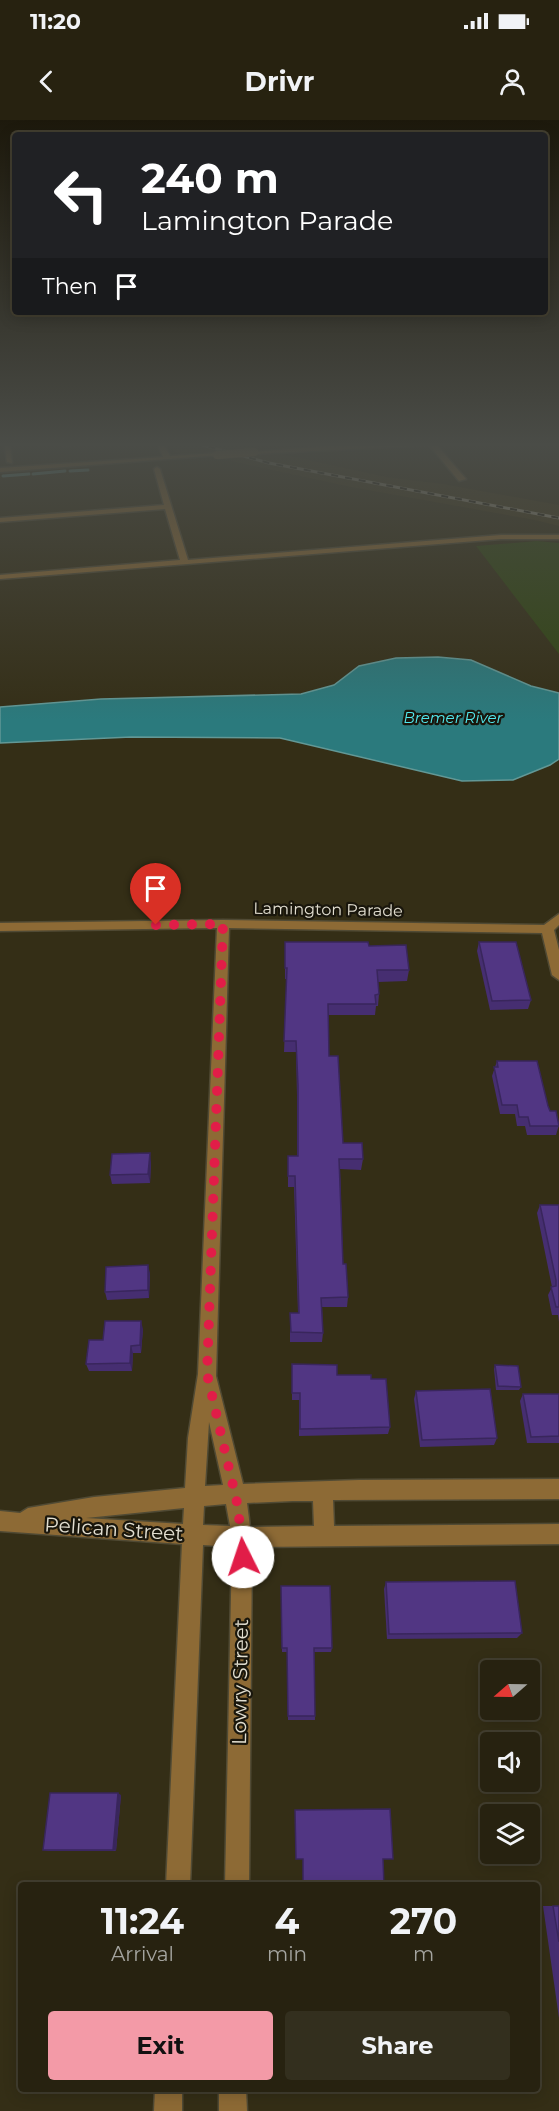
<!DOCTYPE html>
<html lang="en">
<head>
<meta charset="utf-8">
<style>
  :root { --surface:#272210; --page:#332f1e; --text:#f1f3f6; --muted:#a4a49f; --line:#433f30; --accent:#f39aa7 }
  body { margin:0; font-family:Montserrat,sans-serif; background:var(--page); color:var(--text); height:100vh; display:flex; flex-direction:column; font-size:22px; white-space:nowrap }
  * { box-sizing:border-box; margin:0 }
  p { font-size:20px; color:var(--muted) }
  .icon { flex:none; width:33px; height:33px; fill:none; stroke:currentColor; stroke-width:2; stroke-linecap:round; stroke-linejoin:round }
  .map { position:relative; flex:1; overflow:hidden }
  .side { position:absolute; left:18px; top:1762px; width:522px; height:210px; display:flex; flex-direction:column; background:var(--surface); border-radius:6px; box-shadow:0 3px 15px #0003,0 0 0 2px var(--line) }
  .side>* { flex:none }
  .guide { position:absolute; left:12px; top:12px; width:536px; height:183px; border-radius:6px; box-shadow:0 3px 15px #0003,0 0 0 2px var(--line); background:#202124; color:#fff; overflow:hidden }
  .needle { width:39px; rotate:250deg }
  .controls { position:absolute; left:480px; top:1540px; display:grid; gap:12px }
  .controls a { display:grid; place-items:center; width:60px; height:60px; border-radius:6px; background:var(--surface); box-shadow:0 3px 15px #0003,0 0 0 2px var(--line); font-size:30px }
  .pin { position:absolute; display:grid; place-items:center; width:51px; height:51px; color:#fff; margin:-62px -26px; border-radius:50% 50% 50% 0; rotate:-45deg; box-shadow:0 0 6px #0007 }
  .pin .icon { rotate:45deg }
  .me { position:absolute; width:66px; margin:-33px; rotate:356deg; stroke-linejoin:round; filter:drop-shadow(0 0 4px #0008) }
  .turn { display:flex; align-items:center; gap:21px; height:126px; padding:0 30px; font-size:27px }
  .turn .icon { width:78px; height:78px; stroke-width:2.5 }
  .turn b { display:block; font-size:42px; line-height:51px }
  .then { display:flex; align-items:center; height:57px; padding:0 30px; background:#0003; gap:12px; font-size:22px }
  .eta { display:flex; justify-content:space-evenly; align-items:center; height:102px; text-align:center }
  .eta b { font-size:36px; font-weight:700; line-height:42px }
  .button { display:flex; gap:12px; margin-top:auto; padding:12px 30px }
  .button a { flex:1; height:69px; border-radius:6px; background:var(--accent); color:#111; font-size:24px; font-weight:700; line-height:69px; text-align:center }
  .button a+a { background:var(--page); color:var(--text) }
  .status { display:flex; justify-content:space-between; align-items:center; height:42px; padding:0 30px; background:var(--surface); direction:ltr }
  .status svg { height:16px; fill:currentColor }
  header { display:flex; justify-content:space-between; align-items:center; height:78px; padding:0 30px; background:var(--surface); font-size:27px; font-weight:700 }
  .map>svg:first-child { display:block }
  .built { fill:#403718 }
  .green { fill:#314512 }
  .water { fill:#2b7a7d; stroke:#629896; stroke-width:1.5 }
  .lines { fill:none; stroke-linecap:round; stroke-linejoin:round }
  .stream { stroke:#629896; stroke-width:3 }
  .minor-casing { stroke:#504a34; stroke-width:3 }
  .minor { fill:#8d6a35; fill-rule:evenodd }
  .rail-casing { stroke:#9a9583; stroke-width:3 }
  .rail { stroke:#19160c; stroke-width:2; stroke-dasharray:7; stroke-linecap:butt }
  .minor-bridge-casing { stroke:#504a34; stroke-width:9; stroke-linecap:butt }
  .minor-bridge { stroke:#8d6a35; stroke-width:8 }
  .wall { fill:#462e71 }
  .shaded-wall { fill:#39265c }
  .building { fill:#513683; stroke:#39265c; stroke-width:1.5 }
  .route { stroke:#e11d48; stroke-width:10; stroke-dasharray:0 18 }
  .labels { text-anchor:middle; stroke-width:4.5; stroke-linejoin:round; paint-order:stroke }
  .far-water-label { font-size:15px; font-style:italic; fill:#53e9ee; stroke:#19160c }
  .street-label { font-size:16px; fill:#e2ded0; stroke:#19160c }
  .near-street-label { font-size:20px; fill:#e2ded0; stroke:#19160c }
</style>
</head>
<body>
<div class="status"><b>11:20</b><svg viewBox="0 0 49 12"><path d="M0 12V9h3v3zM5 12V6h3v6zM10 12V3h3v9zM15 12V0h3v12zM26 1h20v11H26zM47 4h2v5h-2z"/></svg></div>
<header><svg class="icon" aria-label="back" viewBox="0 0 24 24"><path d="M15 5l-7 7 7 7"/></svg>Drivr<svg class="icon" aria-label="person" viewBox="0 0 24 24"><circle cx="12" cy="8" r="4"/><path d="M4 21q1-7 8-7t8 7"/></svg></header>
<div class="map">
<svg width="559" height="1991" viewBox="0 0 559 1991">
  <rect width="100%" height="100%" fill="#342e16"/>
  <g class="built">
    <path d="M172 323H240L254 327 246 330 178 334 175 331Z"/>
    <path d="M276 333 386 357 443 364 559 385V406L535 400 351 367 231 341 230 338 223 337Z"/>
  </g>
  <path class="green" d="M537 421 559 423V534L476 426Z"/>
  <path class="water" d="M438 537 471 540 531 566 559 573V639L550 645 513 660 462 661 280 618 131 617 0 623V587L101 579 301 574 334 565 359 546 396 538Z"/>
  <g class="lines">
    <g class="stream">
      <path d="M70 351 88 350"/>
      <path d="M33 354 65 351"/>
      <path d="M3 356 29 354"/>
    </g>
    <g class="minor-casing">
      <g id="minor">
        <path d="M4 323H10L12 343 7 342Z"/>
        <path d="M61 323H95L63 326Z"/>
        <path d="M157 323H163L170 336 217 333 220 335 0 352V348L163 337Z"/>
        <path d="M370 323H435L466 359 459 361 429 325 254 334 251 332Z"/>
        <path d="M157 347 160 349 188 440 501 415H559V419H501L0 459V455L180 440 165 389 0 402V398L164 385 154 349Z"/>
        <path d="M559 794V805L554 810 559 830V860L552 855 542 813 229 808 216 1256 243 1364 359 1360 559 1359V1379L333 1380 334 1406 559 1404V1424L252 1427 249 1766H225L232 1427 203 1425 190 1766H166L182 1424 0 1411V1391L20 1393 28 1388 94 1377 185 1368 188 1318 198 1254 217 808 0 811V803L223 800 544 805ZM209 1302 223 1365 205 1366ZM293 1381H313L314 1406 250 1407 247 1383ZM226 1384 230 1406 203 1405 204 1386ZM184 1388 183 1404 86 1398Z"/>
        <path d="M155 1970H182V1991H154Z"/>
        <path d="M219 1970H246L247 1991H219Z"/>
      </g>
    </g>
    <use href="#minor" class="minor"/>
    <g class="rail-casing">
      <path id="rail" d="M195 323 269 343 559 398"/>
    </g>
    <use href="#rail" class="rail"/>
    <g class="minor-bridge-casing">
      <path id="minor-bridge" d="M217 335 254 332"/>
    </g>
    <use href="#minor-bridge" class="minor-bridge"/>
  </g>
  <g class="wall">
    <path d="M285 822 369 826 409 850 407 861 378 862 379 874 378 886H376L375 895H328L329 936 343 1023 363 1039 361 1050 340 1049 343 1144 348 1177 347 1187H322L323 1213 322 1222H290V1193H298L294 1067H288V1036H297V976L296 932H284L287 859H285Z"/>
    <path d="M479 822 531 880 528 889 490 890 477 831Z"/>
    <path d="M497 941 548 986 550 991 559 1005 556 1015H527L525 1006H517L515 994H500L492 956Z"/>
    <path d="M151 1042 150 1063 112 1064 110 1055Z"/>
    <path d="M540 1085H559V1202L558 1195H552L548 1175 552 1167 537 1093Z"/>
    <path d="M150 1153 149 1178 107 1180 105 1172Z"/>
    <path d="M143 1209 141 1233H133L132 1251H89L86 1244 103 1220Z"/>
    <path d="M292 1244 337 1255 371 1259 390 1307 388 1314 299 1316V1280H292Z"/>
    <path d="M495 1245 521 1267 519 1270H496L494 1249Z"/>
    <path d="M416 1271 497 1318 494 1325 420 1327 414 1279Z"/>
    <path d="M523 1274H559V1323H527L520 1281Z"/>
    <path d="M386 1462 522 1513 517 1518 387 1519 384 1469Z"/>
    <path d="M281 1466 332 1528 331 1532H314L315 1600H288L287 1532H282Z"/>
    <path d="M121 1675 116 1731H48L43 1730Z"/>
    <path d="M543 1786H559V1898Z"/>
  </g>
  <g class="shaded-wall">
    <path d="M150 1033 151 1042 150 1063 148 1054Z"/>
    <path d="M148 1145 150 1153 149 1178 148 1170Z"/>
    <path d="M141 1201 143 1209 141 1233 140 1225Z"/>
    <path d="M131 1226 133 1233 132 1251 130 1243Z"/>
    <path d="M118 1673 121 1675 116 1731 113 1730Z"/>
  </g>
  <g class="building">
    <path d="M285 822H368L369 826 406 825 409 850H377L379 874 375 875 376 884H328L329 936H338L343 1023H362L363 1039H339L343 1144H346L348 1177 321 1178 323 1213 291 1212 290 1193H299L295 1056H288V1036H298V965L296 921H284L287 848H285Z"/>
    <path d="M479 822H516L531 880 492 881Z"/>
    <path d="M497 941H537L548 986 550 991H556L559 1006H530L528 997H519L517 985H502L494 947H498Z"/>
    <path d="M150 1033 148 1054 110 1055 112 1034Z"/>
    <path d="M540 1085H559V1187H556L551 1167 556 1166V1160Z"/>
    <path d="M148 1145V1170L105 1172 106 1147Z"/>
    <path d="M105 1201H141L140 1225 131 1226 130 1243 86 1244 89 1220H103Z"/>
    <path d="M292 1244 337 1245V1255H371V1259H386L390 1307 300 1309V1273H292Z"/>
    <path d="M495 1245 518 1246 521 1267 498 1266Z"/>
    <path d="M490 1269 497 1318 422 1320 416 1271Z"/>
    <path d="M523 1274H559V1316L531 1317Z"/>
    <path d="M515 1461 522 1513 389 1514 386 1462Z"/>
    <path d="M281 1466H330L332 1528H314L315 1596H288L287 1528H282Z"/>
    <path d="M50 1673H118L113 1730H43Z"/>
    <path d="M390 1689 393 1739H383L384 1766H303V1739H296L295 1690Z"/>
    <path d="M553 1786H559V1822Z"/>
  </g>
  <linearGradient id="sky" x2="0" y2="1"><stop stop-color="#1d190c"/><stop offset="0.54" stop-color="#4a4c47"/><stop offset="1" stop-color="#4a4c47" stop-opacity="0"/></linearGradient>
  <rect width="559" height="601" fill="url(#sky)"/>
  <g class="lines">
    <path class="route" d="M156 805 223 804 207 1254 238 1387 243 1437"/>
  </g>
  <g class="labels">
    <g class="far-water-label">
      <text x="453" y="603">Bremer River</text>
    </g>
    <g class="street-label">
      <text transform="translate(328 789) rotate(1)" y="6">Lamington Parade</text>
    </g>
    <g class="near-street-label">
      <text transform="translate(114 1409) rotate(4)" y="7">Pelican Street</text>
      <text transform="translate(240 1562) rotate(-89)" y="7">Lowry Street</text>
    </g>
  </g>
</svg>
<div class="controls">
<a><svg class="needle" viewBox="-14 -14 28 28"><path d="M0-13l5 13h-10z" fill="#e53935"/><path d="M0 13l5-13h-10z" fill="#a4a49f"/></svg></a>
<a><svg class="icon" aria-label="sound" viewBox="0 0 24 24"><path d="M4 9h4l5-4v14l-5-4H4zM17 9q2 3 0 6"/></svg></a>
<a><svg class="icon" aria-label="layers" viewBox="0 0 24 24"><path d="M12 4l9 5-9 5-9-5zM3 14l9 5 9-5"/></svg></a>
</div>
<div class="pin" style="left:156px;top:805px;background:#d93025"><svg class="icon" aria-label="arrive" viewBox="0 0 24 24"><path d="M6 21V4h12l-3 4 3 4H6"/></svg></div>
<svg class="me" style="left:243px;top:1437px" viewBox="-20 -20 40 40"><circle r="19" fill="#fff"/><path d="M0-13L10 11 0 6-10 11z" fill="#e11d48"/></svg>
<div class="guide">
<div class="turn"><svg class="icon" aria-label="left" viewBox="0 0 24 24"><path d="M17 20v-9H6M10 6l-5 5 5 5"/></svg><div><b>240 m</b>Lamington Parade</div></div>
<div class="then">Then<svg class="icon" aria-label="arrive" viewBox="0 0 24 24"><path d="M6 21V4h12l-3 4 3 4H6"/></svg></div>
</div>
<section class="side">
<div class="eta">
<div><b>11:24</b><p>Arrival</p></div>
<div><b>4</b><p>min</p></div>
<div><b>270</b><p>m</p></div>
</div>
<div class="button"><a>Exit</a><a>Share</a></div>
</section>
</div>
</body>
</html>
